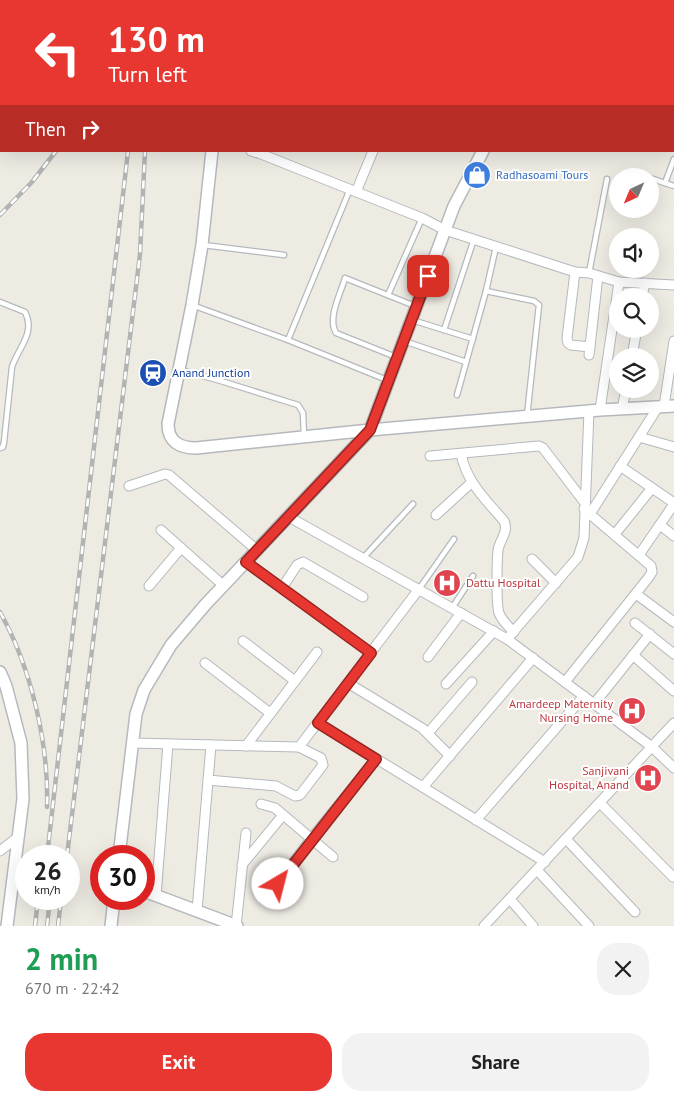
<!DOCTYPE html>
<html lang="en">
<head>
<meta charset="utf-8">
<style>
  :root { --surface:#fff; --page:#f2f2f2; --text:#222; --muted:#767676; --accent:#e73730 }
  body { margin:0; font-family:"PT Sans",sans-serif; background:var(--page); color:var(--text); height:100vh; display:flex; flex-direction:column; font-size:19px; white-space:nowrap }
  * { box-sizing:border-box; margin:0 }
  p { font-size:16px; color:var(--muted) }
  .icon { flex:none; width:28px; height:28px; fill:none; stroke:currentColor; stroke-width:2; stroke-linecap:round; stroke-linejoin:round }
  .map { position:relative; height:926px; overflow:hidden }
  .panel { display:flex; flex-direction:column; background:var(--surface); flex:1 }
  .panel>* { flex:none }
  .top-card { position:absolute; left:0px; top:0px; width:675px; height:152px; box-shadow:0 5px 20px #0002; background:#e73730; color:#fff; overflow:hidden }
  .needle { width:32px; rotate:224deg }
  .fabs { position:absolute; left:609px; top:168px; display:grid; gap:10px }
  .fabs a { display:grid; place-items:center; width:50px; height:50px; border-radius:50%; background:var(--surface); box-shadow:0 5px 20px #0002; font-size:25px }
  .speed { position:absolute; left:15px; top:845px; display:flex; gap:10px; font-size:25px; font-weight:700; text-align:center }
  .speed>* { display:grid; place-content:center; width:65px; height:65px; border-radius:50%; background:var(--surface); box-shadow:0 5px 20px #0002; line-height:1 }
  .speed small { font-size:12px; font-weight:400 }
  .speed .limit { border:8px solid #d22; background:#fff; color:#111 }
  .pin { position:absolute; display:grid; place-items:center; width:42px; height:42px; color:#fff; margin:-21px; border-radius:10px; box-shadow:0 2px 8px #0006 }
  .me { position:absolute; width:55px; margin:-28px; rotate:37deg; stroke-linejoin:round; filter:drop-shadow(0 0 4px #0008) }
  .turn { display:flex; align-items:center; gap:18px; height:105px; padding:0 25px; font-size:22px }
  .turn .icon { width:65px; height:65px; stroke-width:2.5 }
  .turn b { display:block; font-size:35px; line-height:42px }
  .then { display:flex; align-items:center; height:48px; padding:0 25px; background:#0003; gap:10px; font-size:19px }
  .round { display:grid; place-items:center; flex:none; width:52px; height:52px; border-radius:20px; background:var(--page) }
  .summary { display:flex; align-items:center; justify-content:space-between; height:85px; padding:0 25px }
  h1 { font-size:30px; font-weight:800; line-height:38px; color:#1e9e55 }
  .primary-button { display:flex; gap:10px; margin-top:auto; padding:10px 25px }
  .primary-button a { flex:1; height:58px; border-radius:20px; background:var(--accent); color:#fff; font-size:20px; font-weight:800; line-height:58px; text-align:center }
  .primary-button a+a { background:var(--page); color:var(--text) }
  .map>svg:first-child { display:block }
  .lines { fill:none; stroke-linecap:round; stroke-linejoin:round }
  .service-casing { stroke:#b5b9bd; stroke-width:7 }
  .minor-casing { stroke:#b5b9bd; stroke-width:11 }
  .tertiary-casing { stroke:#b5b9bd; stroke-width:14 }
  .service { stroke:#fff; stroke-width:4.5 }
  .minor { stroke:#fff; stroke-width:9 }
  .tertiary { stroke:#fff; stroke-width:11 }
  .rail-casing { stroke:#b2b3b3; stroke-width:4.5 }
  .rail { stroke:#fff; stroke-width:2.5; stroke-dasharray:8; stroke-linecap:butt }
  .route-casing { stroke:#96241f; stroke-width:12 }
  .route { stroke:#e73730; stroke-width:9 }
  .labels { text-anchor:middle; stroke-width:4; stroke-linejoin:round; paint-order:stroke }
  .shop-label { font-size:12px; fill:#366cbe; stroke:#fff; text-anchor:start }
  .transit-label { font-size:12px; fill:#164399; stroke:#fff; text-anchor:start }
  .health-label { font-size:12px; fill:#be3a42; stroke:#fff; text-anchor:end }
</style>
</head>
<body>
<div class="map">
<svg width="674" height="926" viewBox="0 0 674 926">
  <rect width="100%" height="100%" fill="#eeebe3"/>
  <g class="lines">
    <g class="service-casing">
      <g id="service">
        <path d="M413 0 414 1"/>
        <path d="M436 1 437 0"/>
        <path d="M604 1 605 0"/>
        <path d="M650 178 674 186"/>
        <path d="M665 183 674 159"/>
        <path d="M203 245 284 255"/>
        <path d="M589 273 607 179"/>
        <path d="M486 291 534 301 539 305 527 416"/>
        <path d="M388 295 422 218"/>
        <path d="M0 302 25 312C36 333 18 348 12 367L4 442 3 447 0 448"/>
        <path d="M192 305 288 340 387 380"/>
        <path d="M412 320 473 339"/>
        <path d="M444 330 474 239"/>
        <path d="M288 340 350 189"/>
        <path d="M404 341 466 362"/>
        <path d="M396 357 336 333C327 318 341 293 345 278L415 306"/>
        <path d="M181 370 221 381 298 405 303 413 304 436"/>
        <path d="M457 395 486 291 496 247"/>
        <path d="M363 558 413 504"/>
        <path d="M419 589 454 539"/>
        <path d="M452 608 473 576"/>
      </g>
    </g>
    <g class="minor-casing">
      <g id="minor">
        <path d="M530 1 531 0"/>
        <path d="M0 70H1"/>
        <path d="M0 86 1 84"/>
        <path d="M251 151 261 154 422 218 445 230 575 272 589 273 619 282 674 285"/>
        <path d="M356 192 373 151"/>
        <path d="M575 272 567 338 568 343 571 345 590 347"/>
        <path d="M642 296 645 283"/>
        <path d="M589 355 598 276"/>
        <path d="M632 356 637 329"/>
        <path d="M664 406 674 341"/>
        <path d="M622 409 626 389"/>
        <path d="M600 410 619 282"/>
        <path d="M639 437 674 447"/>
        <path d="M461 454C467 483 486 500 504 521 509 532 500 539 498 550 497 561 496 604 499 613 502 621 508 626 514 632"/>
        <path d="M430 456 539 446 543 448 585 503"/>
        <path d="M620 466 674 503"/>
        <path d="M129 486 165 474 169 475 258 551"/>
        <path d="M590 514 658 407"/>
        <path d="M436 515 471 483"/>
        <path d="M289 517 507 639 652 747 674 768"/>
        <path d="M660 525 674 536"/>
        <path d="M161 530 224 586"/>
        <path d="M615 534 652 488"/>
        <path d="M639 555 674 504"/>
        <path d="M532 559 556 583"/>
        <path d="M246 562 371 653"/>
        <path d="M149 586 181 548"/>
        <path d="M282 588 297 565 303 562 363 597"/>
        <path d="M636 594 674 622"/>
        <path d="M635 623 674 654"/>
        <path d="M507 639 578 557 584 538 589 411"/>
        <path d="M243 641 295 681"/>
        <path d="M633 655 674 691"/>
        <path d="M428 657 461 613"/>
        <path d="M205 663 270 713"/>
        <path d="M565 682 649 577 652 572 651 566 584 509"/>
        <path d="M348 683 422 728 450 756"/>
        <path d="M446 684 494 631"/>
        <path d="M594 704 650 634"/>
        <path d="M318 723 545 862"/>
        <path d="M428 733 472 682"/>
        <path d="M132 743 299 747 419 589"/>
        <path d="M246 746 317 652"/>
        <path d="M208 780 276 786 295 796 300 795 323 765 321 758 299 747"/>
        <path d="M423 787 533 658"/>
        <path d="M600 803 673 877"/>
        <path d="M261 804 275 808 333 857"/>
        <path d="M476 820 584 696"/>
        <path d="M566 839 635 912"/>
        <path d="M0 851 18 837"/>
        <path d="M242 865 283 815"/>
        <path d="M537 870 589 926"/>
        <path d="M156 896 168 744"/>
        <path d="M266 898 311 839 376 759"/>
        <path d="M510 899 533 926"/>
        <path d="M197 911 211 745"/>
        <path d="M236 926 246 833"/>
        <path d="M484 926 674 723"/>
      </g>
    </g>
    <g class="tertiary-casing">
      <g id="tertiary">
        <path d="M352 0 356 1"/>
        <path d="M220 1 221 0"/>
        <path d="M230 1 231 0"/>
        <path d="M212 151 202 245 192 305 168 424C168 442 180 448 196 448L370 430 600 410 674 406"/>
        <path d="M0 672 6 686 21 743 23 799 7 926"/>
        <path d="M119 856 136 714 144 690 171 645 205 605 370 430 454 206 483 151"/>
        <path d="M144 891 237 926"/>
        <path d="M111 926 114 899"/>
      </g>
    </g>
    <use href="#service" class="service"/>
    <use href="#minor" class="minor"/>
    <use href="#tertiary" class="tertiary"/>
    <g class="rail-casing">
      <g id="rail">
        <path d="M127 1 128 0"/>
        <path d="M145 1V0"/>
        <path d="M156 1V0"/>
        <path d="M0 215 32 182 56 151"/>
        <path d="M0 612C31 667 49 744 47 807"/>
        <path d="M47 856 128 151"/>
        <path d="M67 856 140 254 145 151"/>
        <path d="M35 926 38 899"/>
        <path d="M47 926 50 899"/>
        <path d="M58 926 61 899"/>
      </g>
    </g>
    <use href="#rail" class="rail"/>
  </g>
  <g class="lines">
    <g class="route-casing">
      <path id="route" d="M278 884 376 759 318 723 371 653 246 562 370 430 428 276"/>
    </g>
    <use href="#route" class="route"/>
  </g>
  <defs>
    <g id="shop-disc" transform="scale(1.4375)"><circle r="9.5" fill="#3f7fe0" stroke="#fff"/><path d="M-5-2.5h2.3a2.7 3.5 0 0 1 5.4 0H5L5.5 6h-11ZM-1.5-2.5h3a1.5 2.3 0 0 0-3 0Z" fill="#fff"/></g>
    <g id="station-disc" transform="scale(1.4375)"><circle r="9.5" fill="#1a4fb4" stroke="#fff"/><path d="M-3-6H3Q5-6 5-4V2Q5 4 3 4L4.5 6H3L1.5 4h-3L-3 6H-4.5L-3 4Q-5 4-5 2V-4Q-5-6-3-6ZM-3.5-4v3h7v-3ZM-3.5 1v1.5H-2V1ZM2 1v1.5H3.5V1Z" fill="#fff"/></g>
    <g id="hospital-disc" transform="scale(1.4375)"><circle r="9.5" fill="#e0444e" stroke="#fff"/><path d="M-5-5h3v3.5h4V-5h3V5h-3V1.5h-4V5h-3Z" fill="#fff"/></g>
  </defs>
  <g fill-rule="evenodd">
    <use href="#shop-disc" x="477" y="175"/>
    <use href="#station-disc" x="153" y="373"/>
    <use href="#hospital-disc" x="447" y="583"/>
    <use href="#hospital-disc" x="632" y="711"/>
    <use href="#hospital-disc" x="648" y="778"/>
  </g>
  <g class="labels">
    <g class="shop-label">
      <text x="496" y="179">Radhasoami Tours</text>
    </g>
    <g class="transit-label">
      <text x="172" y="377">Anand Junction</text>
    </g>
    <g class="health-label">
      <text x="466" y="587" text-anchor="start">Dattu Hospital</text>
      <text x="613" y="708">Amardeep Maternity<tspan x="613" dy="14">Nursing Home</tspan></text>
      <text x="629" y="775">Sanjivani<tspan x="629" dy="14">Hospital, Anand</tspan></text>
    </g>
  </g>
</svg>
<div class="fabs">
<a><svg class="needle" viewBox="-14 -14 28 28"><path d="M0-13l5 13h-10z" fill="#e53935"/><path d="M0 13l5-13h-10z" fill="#767676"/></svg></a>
<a><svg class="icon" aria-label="sound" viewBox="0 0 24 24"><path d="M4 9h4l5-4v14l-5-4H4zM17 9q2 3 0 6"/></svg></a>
<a><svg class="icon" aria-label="search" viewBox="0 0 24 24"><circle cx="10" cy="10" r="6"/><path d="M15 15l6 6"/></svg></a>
<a><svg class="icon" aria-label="layers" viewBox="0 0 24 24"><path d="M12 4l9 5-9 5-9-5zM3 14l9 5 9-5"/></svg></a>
</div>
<div class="speed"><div>26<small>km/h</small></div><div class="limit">30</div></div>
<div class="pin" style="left:428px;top:276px;background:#d93025"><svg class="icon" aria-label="arrive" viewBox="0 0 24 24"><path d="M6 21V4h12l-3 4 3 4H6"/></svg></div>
<svg class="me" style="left:278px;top:884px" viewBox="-20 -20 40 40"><circle r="19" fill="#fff"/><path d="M0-13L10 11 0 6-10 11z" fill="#e73730"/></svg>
<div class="top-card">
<div class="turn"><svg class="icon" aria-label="left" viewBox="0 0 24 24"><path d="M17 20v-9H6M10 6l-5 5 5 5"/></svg><div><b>130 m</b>Turn left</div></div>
<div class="then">Then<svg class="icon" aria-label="right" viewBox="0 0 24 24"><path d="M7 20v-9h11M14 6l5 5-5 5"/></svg></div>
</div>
</div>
<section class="panel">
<div class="summary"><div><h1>2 min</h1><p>670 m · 22:42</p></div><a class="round"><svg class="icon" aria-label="close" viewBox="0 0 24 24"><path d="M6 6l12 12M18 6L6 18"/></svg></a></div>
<div class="primary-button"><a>Exit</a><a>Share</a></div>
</section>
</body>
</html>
